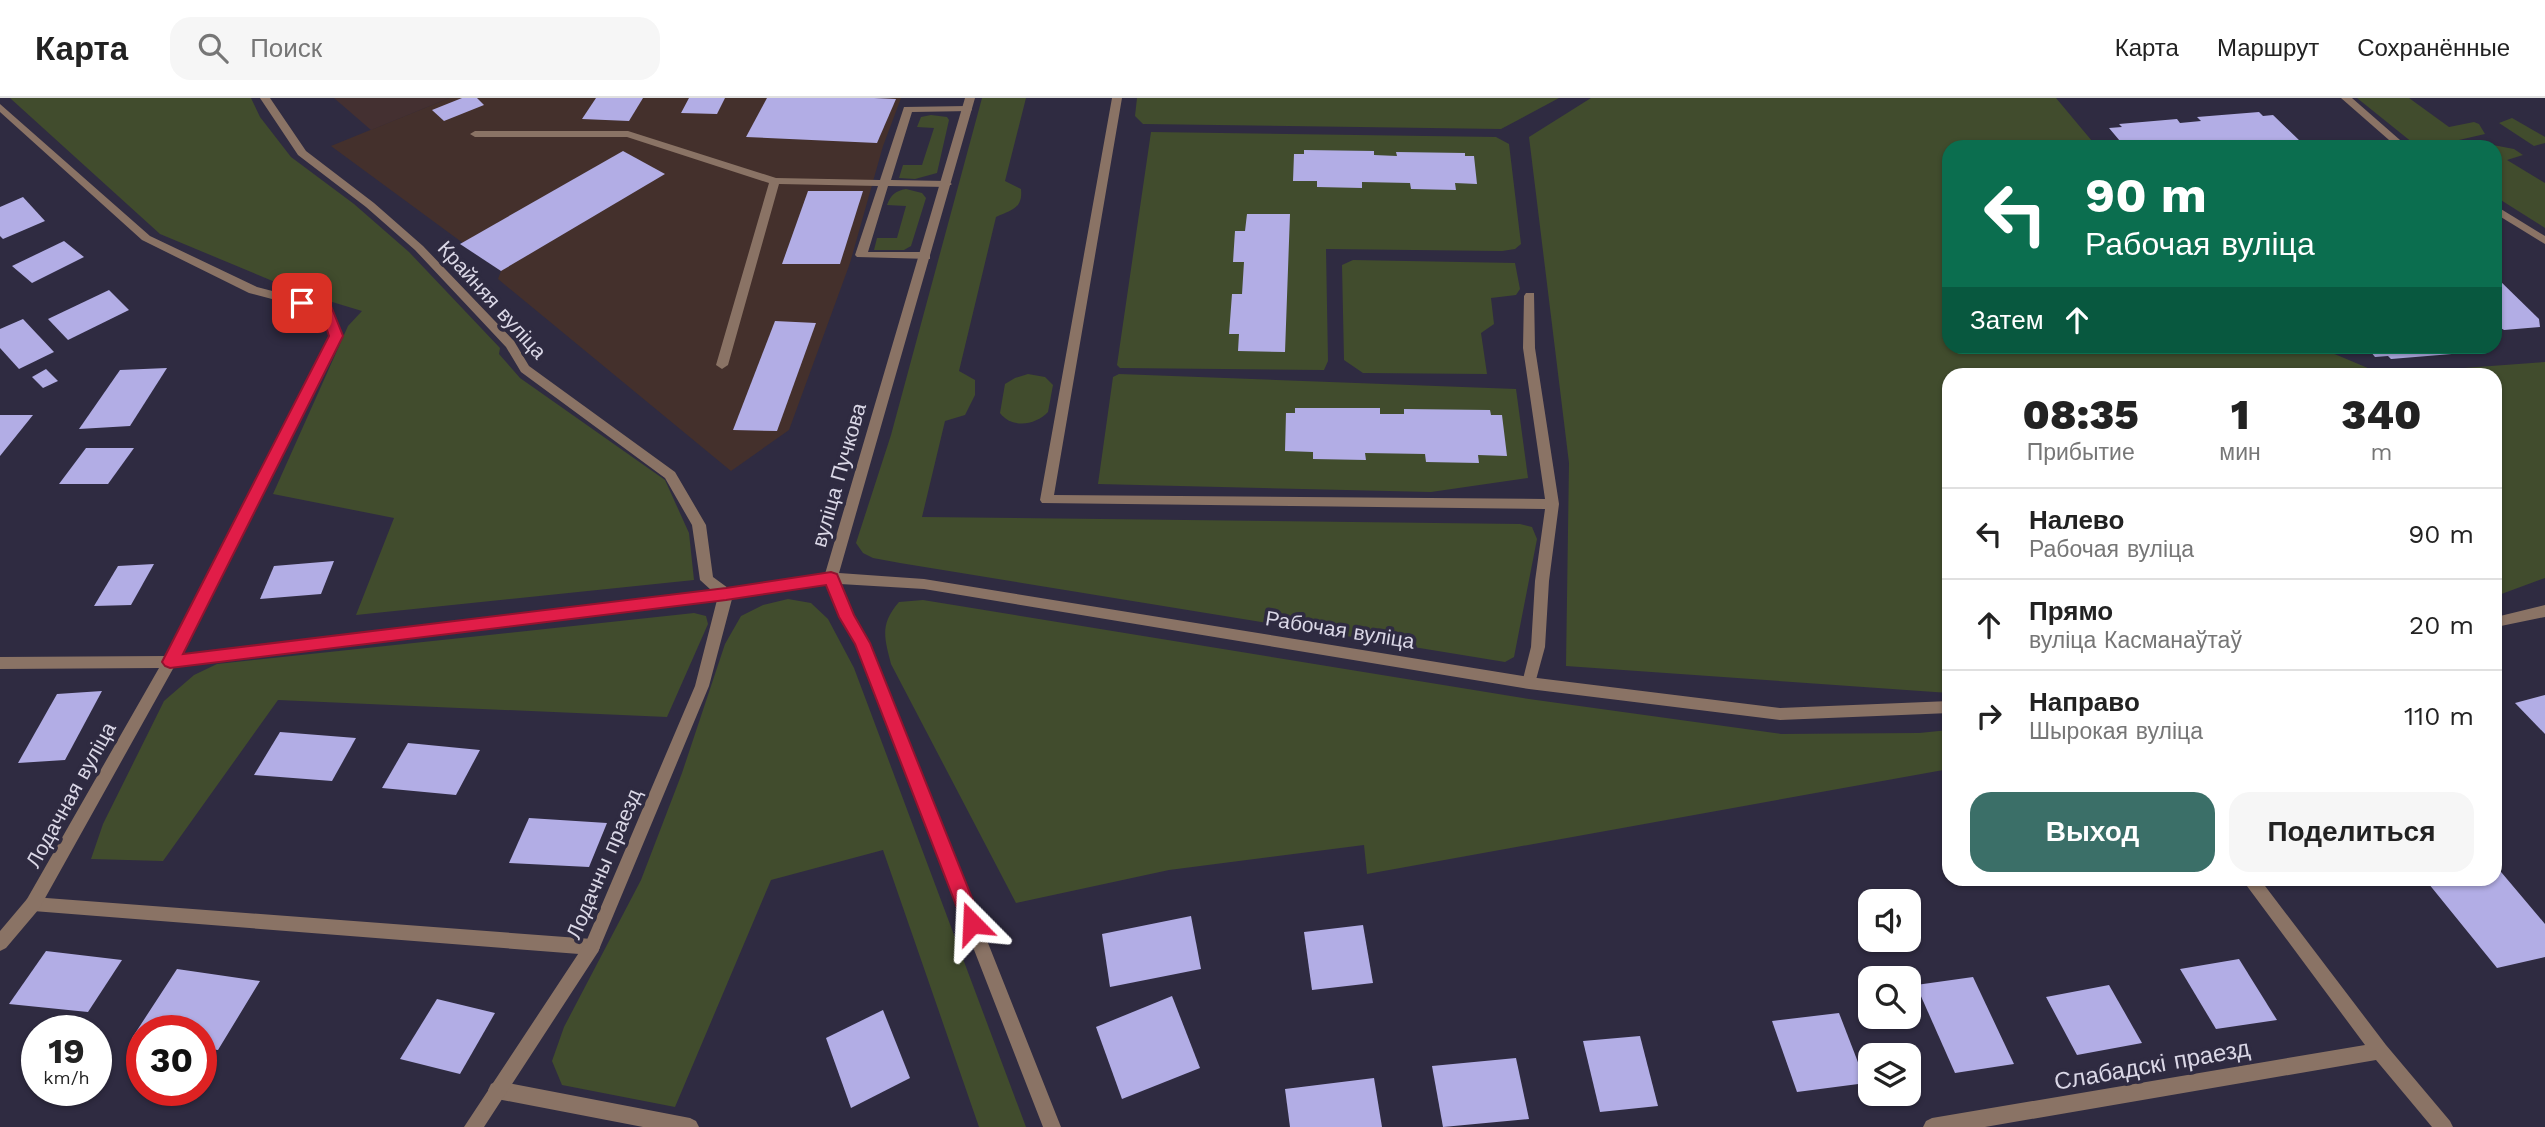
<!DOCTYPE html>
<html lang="ru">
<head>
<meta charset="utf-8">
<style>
  :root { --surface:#fff; --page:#f6f6f6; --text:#222; --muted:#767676; --line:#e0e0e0; --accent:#3b6f68 }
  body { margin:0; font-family:"Work Sans",sans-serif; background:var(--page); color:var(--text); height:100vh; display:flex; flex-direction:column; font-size:26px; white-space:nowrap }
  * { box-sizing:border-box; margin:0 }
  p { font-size:23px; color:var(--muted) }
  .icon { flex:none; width:38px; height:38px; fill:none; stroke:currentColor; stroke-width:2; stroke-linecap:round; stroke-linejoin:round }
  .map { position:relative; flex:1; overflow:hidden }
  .panel { position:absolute; left:1942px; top:270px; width:560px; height:518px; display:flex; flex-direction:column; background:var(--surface); border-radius:21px; box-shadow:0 2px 5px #0004 }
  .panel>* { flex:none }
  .top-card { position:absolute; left:1942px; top:42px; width:560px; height:214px; border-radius:21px; box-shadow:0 2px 5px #0004; background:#0b6e4f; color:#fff; overflow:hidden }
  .controls { position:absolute; left:1858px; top:791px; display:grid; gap:14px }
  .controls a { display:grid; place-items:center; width:63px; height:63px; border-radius:14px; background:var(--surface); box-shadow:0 2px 5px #0004; font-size:35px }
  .speed { position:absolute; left:21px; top:917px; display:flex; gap:14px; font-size:35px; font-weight:700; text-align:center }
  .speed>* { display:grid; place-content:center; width:91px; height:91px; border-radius:50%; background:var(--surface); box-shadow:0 2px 5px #0004; line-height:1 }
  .speed small { font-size:18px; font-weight:400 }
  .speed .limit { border:10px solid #d22; background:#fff; color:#111 }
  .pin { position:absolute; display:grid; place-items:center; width:60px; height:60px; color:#fff; margin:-30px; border-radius:14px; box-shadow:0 4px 10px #0006 }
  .me { position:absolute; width:77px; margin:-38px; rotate:339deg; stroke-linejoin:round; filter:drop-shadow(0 0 5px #0008) }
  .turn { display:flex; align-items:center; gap:24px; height:147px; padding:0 28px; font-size:32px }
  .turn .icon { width:91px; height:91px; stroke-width:2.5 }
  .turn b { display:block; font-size:49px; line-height:60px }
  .then { display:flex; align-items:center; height:66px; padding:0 28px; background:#0003; gap:14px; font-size:26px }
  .eta { display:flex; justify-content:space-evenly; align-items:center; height:119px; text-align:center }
  .eta b { font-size:42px; font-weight:800; line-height:49px }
  .action { display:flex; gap:14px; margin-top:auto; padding:14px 28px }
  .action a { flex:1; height:80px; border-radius:21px; background:var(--accent); color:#fff; font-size:28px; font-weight:800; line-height:80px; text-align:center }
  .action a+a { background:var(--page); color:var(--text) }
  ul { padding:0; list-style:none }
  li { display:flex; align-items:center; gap:21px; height:91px; padding:0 28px; border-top:2px solid var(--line) }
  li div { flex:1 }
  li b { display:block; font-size:26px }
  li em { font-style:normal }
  header { display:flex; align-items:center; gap:42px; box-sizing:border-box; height:98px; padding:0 35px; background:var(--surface); border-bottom:2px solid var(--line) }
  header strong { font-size:33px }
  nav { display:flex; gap:38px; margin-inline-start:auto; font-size:24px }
  .search { width:490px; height:63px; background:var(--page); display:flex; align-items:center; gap:18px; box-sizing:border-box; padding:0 24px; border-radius:21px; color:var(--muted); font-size:26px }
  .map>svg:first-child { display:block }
  .industrial { fill:#44302c }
  .education { fill:#443031 }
  .green { fill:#414c2d }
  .building { fill:#b2ade5 }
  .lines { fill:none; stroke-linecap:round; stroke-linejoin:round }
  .service { fill:#8a7365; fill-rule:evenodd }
  .minor { fill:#8a7365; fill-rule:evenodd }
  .route { fill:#e11d48; stroke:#92132f; stroke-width:2 }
  .labels { text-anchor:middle; stroke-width:7; stroke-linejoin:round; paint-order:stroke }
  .street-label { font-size:21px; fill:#dad7e6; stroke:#2f2b41 }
  .near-street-label { font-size:24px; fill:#dad7e6; stroke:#2f2b41 }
</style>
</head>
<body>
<header>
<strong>Карта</strong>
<div class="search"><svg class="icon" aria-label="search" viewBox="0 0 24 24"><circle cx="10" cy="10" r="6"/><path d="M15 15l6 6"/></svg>Поиск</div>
<nav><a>Карта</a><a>Маршрут</a><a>Сохранённые</a></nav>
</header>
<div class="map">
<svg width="2545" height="1029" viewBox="0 0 2545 1029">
  <rect width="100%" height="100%" fill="#2f2b41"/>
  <path class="industrial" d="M449 0H901L883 48 850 165 789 332 731 373 498 181 501 173 331 48Z"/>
  <path class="education" d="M334 0H449L371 32Z"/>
  <g class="green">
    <path d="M10 0H251L260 19 291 59 354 106 409 154 500 250 499 256 520 280 665 382 689 435 694 482 356 517 394 420 273 396 348 228 362 213 299 194 160 136Z"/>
    <path d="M982 0H1026L1005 83 1021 91C1023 110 1012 112 996 119L959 273 975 282V297L965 317 945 323 922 419 1520 426 1532 429 1537 441 1514 559 1505 564 900 465 873 460 863 455 856 445 891 337Z"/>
    <path d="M1137 0H1559L1501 31 1143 26 1135 18Z"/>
    <path d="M1591 0H2056L2097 49H1950V248L2318 249 2382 276 2545 264V480L2496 498V276H1950L1949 595 1566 568 1569 365 1529 39Z"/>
    <path d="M2357 0H2409L2449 29 2474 24 2479 26 2485 36 2433 48 2413 45Z"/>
    <path d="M931 17 947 19 949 22 937 75 915 81 899 80 903 67H922L934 30 917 29 921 19Z"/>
    <path d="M2512 20 2545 39V45L2534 48 2499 25Z"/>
    <path d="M1151 34 1496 39 1509 46 1521 146 1515 151 1502 153 1326 151 1328 263 1324 272 1120 270 1117 267Z"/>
    <path d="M2493 47 2514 51 2523 57 2507 62 2545 85V130L2496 99V49H2488Z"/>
    <path d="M906 91 922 95 926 100 911 148 904 152H874L877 140H897L906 108 887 107C891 97 895 93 906 91Z"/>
    <path d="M1353 162 1515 165 1520 191 1516 197 1491 200 1494 226 1481 235 1487 276 1363 275 1344 262 1342 167Z"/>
    <path d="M1028 276 1045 279 1053 287 1048 314C1036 327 1012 331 1000 315L1005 286 1015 280Z"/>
    <path d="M1119 276 1516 291 1528 380 1431 394 1098 386 1113 279Z"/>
    <path d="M788 501 811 505 828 521 854 570 1026 1029H979L883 752 771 782 675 1009 562 987 552 963 564 929 641 782 682 675 725 546 741 518 763 507Z"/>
    <path d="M923 502 1529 601 1781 636 1919 635 1949 632V671L1367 776 1364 747 1169 772 1016 805 891 566C884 539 880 526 899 504Z"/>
    <path d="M694 515 706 518 708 526 667 619 278 602 163 763 91 761 103 726 164 603 194 577 217 566Z"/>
  </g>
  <g class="building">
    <path d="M462 0H477L484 7 444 23 432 12Z"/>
    <path d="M596 0H643L629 23 582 21Z"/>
    <path d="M689 0H725L717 16 681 15Z"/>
    <path d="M767 0H874L896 1 877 45 746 39Z"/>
    <path d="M2259 14 2263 18 2273 17 2300 43 2280 45 2284 49H2125L2109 30 2122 29 2119 26 2177 21 2180 25 2201 23 2197 19Z"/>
    <path d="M1304 52 1374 53V57L1397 58 1396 54 1465 55V58H1474L1477 86 1455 85 1456 92 1411 91 1410 85 1362 84V90L1317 89V83H1293L1294 56H1304Z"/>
    <path d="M623 53 665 76 501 173 460 146Z"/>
    <path d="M808 93H863L840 166H782Z"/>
    <path d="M23 99 45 123 3 141 0 138V109Z"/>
    <path d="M1247 116H1290L1285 254 1238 253 1239 236H1229L1232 196H1242L1244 164H1233L1235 133H1245Z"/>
    <path d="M64 143 84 159 32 185 12 168Z"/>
    <path d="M2496 179 2539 221 2540 229 2504 232 2496 227Z"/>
    <path d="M109 192 129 212 68 242 48 221Z"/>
    <path d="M23 221 54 254 19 271 0 250V231Z"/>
    <path d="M775 223 816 225 777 333 733 332Z"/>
    <path d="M2366 248H2471L2476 254 2391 261 2388 258 2375 259Z"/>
    <path d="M167 270 130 328 79 331 120 272Z"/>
    <path d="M46 271 58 283 43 290 32 279Z"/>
    <path d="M1295 310H1380V316H1404V311L1490 312 1491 317H1502L1507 358 1478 357 1479 365 1426 364 1425 356 1365 355 1366 362 1313 361V354L1285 353 1286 315H1295Z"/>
    <path d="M0 317H33L0 358Z"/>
    <path d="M86 350H134L108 386H59Z"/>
    <path d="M334 463 321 496 260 501 274 468Z"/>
    <path d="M154 466 131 507 94 508 118 468Z"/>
    <path d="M102 593 65 662 18 665 57 596Z"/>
    <path d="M2545 597V636L2515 605Z"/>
    <path d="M280 634 356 640 332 683 254 677Z"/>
    <path d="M408 645 480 652 456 697 382 690Z"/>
    <path d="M529 720 607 725 589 769 509 765Z"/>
    <path d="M2496 768 2545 826V859L2497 870 2424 780H2496Z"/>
    <path d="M1191 818 1201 871 1110 889 1102 836Z"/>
    <path d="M1363 827 1373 885 1312 892 1304 834Z"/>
    <path d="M46 853 122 862 88 914 9 906Z"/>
    <path d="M2239 861 2277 922 2216 931 2180 871Z"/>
    <path d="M177 871 260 883 218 952 201 950V933H142V941L132 940Z"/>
    <path d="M1973 879 2014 966 1955 975 1916 887Z"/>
    <path d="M2109 887 2142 945 2077 957 2046 899Z"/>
    <path d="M1172 898 1200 970 1122 1001 1096 929Z"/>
    <path d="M437 901 495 915 460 976 400 961Z"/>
    <path d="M883 912 910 980 851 1010 826 940Z"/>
    <path d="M1839 915 1866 985 1797 994 1772 923Z"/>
    <path d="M1640 938 1658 1008 1600 1014 1583 943Z"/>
    <path d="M1516 960 1529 1021 1443 1029 1432 968Z"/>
    <path d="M1374 980 1382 1029H1290L1285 991Z"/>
  </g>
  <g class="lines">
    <g class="service">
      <path d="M1112 0H1122L1054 397 1545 401 1523 250 1524 198 1526 195H1534L1535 250 1559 406 1549 483 1545 549 1534 589H1524L1522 585 1531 549 1535 483 1545 411 1042 405 1040 402Z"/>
      <path d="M2341 0H2352L2408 49H2397Z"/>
      <path d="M967 8 972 11 971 13 912 14 891 82 947 83 952 86 947 89 888 88 868 154H926L930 155V161L857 159 855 157 878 88 779 86 728 267 722 271 716 267 769 85 627 39H475L470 36 475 33H628L776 80 880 82 904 9Z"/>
      <path d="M2496 108 2545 138V146L2496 116Z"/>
      <path d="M33 799 592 841 598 844 600 849 598 854 592 857 33 813 27 811 25 806 27 801Z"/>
      <path d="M497 983 690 1020 696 1023 699 1029H643L497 1001 491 998 488 992 491 986Z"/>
    </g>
    <g class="minor">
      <path d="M260 0H270L306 53 374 105 423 148 514 243 529 268 675 374 706 427 713 479 728 490 825 476 965 0H975L839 475 924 481 1529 579 1780 610 1950 603V615L1780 622 1529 591 924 491 840 486 853 518 869 545 1061 1029H1043L855 546 840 519 827 486 732 501 709 588 598 854 484 1029H464L586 844 695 588 717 502 174 569 39 811 6 850 0 853V833L27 801 159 570 0 571V559L166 558 330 238 321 214 249 195 142 142 0 14V6L150 138 257 189 330 208 342 238 181 557 711 492 700 482 692 427 665 380 521 274 506 249 415 152 366 109 298 57Z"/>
      <path d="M2545 507V519L2496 529V519Z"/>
      <path d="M2241 780H2259L2386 947 2450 1023 2453 1029H2432L2376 962 1985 1029H1923L1926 1023 1932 1020 2365 947Z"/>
    </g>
  </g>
  <path class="route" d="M302 200 331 208 343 238 183 556 726 490 831 474 837 476 854 517 870 545 982 825 979 831 972 834 966 831 963 825 855 546 839 519 826 487 726 502 170 570 165 568 162 564 329 238 321 214 297 208V202Z"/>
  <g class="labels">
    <g class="street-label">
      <text transform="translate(492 202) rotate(48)" y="7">Крайняя вуліца</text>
      <text transform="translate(839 377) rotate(-74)" y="7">вуліца Пучкова</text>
      <text transform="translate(1340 532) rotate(9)" y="7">Рабочая вуліца</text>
      <text transform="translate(71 697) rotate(-61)" y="7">Лодачная вуліца</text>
      <text transform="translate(604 766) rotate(-67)" y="7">Лодачны праезд</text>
    </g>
    <g class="near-street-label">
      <text transform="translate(2152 967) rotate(-10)" y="8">Слабадскі праезд</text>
    </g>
  </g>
</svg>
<div class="controls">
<a><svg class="icon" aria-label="sound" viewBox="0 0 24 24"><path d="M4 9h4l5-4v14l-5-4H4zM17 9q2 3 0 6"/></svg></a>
<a><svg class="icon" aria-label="search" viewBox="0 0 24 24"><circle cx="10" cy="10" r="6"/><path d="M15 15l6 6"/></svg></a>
<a><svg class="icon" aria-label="layers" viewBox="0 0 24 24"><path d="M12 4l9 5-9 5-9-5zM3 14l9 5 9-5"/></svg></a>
</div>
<div class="speed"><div>19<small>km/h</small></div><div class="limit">30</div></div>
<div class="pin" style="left:302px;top:205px;background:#d93025"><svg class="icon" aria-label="arrive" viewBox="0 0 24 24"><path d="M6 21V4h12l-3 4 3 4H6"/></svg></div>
<svg class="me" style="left:972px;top:825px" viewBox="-20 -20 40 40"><path d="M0-17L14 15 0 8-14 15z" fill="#e11d48" stroke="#fff" stroke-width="4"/></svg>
<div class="top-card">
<div class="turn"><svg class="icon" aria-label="left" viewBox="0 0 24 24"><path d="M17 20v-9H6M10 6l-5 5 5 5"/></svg><div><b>90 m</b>Рабочая вуліца</div></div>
<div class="then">Затем<svg class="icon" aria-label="ahead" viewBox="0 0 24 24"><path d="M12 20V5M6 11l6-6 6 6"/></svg></div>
</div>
<section class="panel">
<div class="eta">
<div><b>08:35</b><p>Прибытие</p></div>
<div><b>1</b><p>мин</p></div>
<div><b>340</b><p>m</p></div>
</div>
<ul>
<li><svg class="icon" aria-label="left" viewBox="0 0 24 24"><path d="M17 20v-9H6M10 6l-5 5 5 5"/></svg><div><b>Налево</b><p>Рабочая вуліца</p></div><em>90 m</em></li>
<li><svg class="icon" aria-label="ahead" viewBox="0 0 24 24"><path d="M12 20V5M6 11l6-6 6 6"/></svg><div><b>Прямо</b><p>вуліца Касманаўтаў</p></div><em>20 m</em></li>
<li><svg class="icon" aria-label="right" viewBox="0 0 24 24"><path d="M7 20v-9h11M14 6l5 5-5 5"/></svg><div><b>Направо</b><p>Шырокая вуліца</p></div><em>110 m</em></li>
</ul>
<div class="action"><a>Выход</a><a>Поделиться</a></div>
</section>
</div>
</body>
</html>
